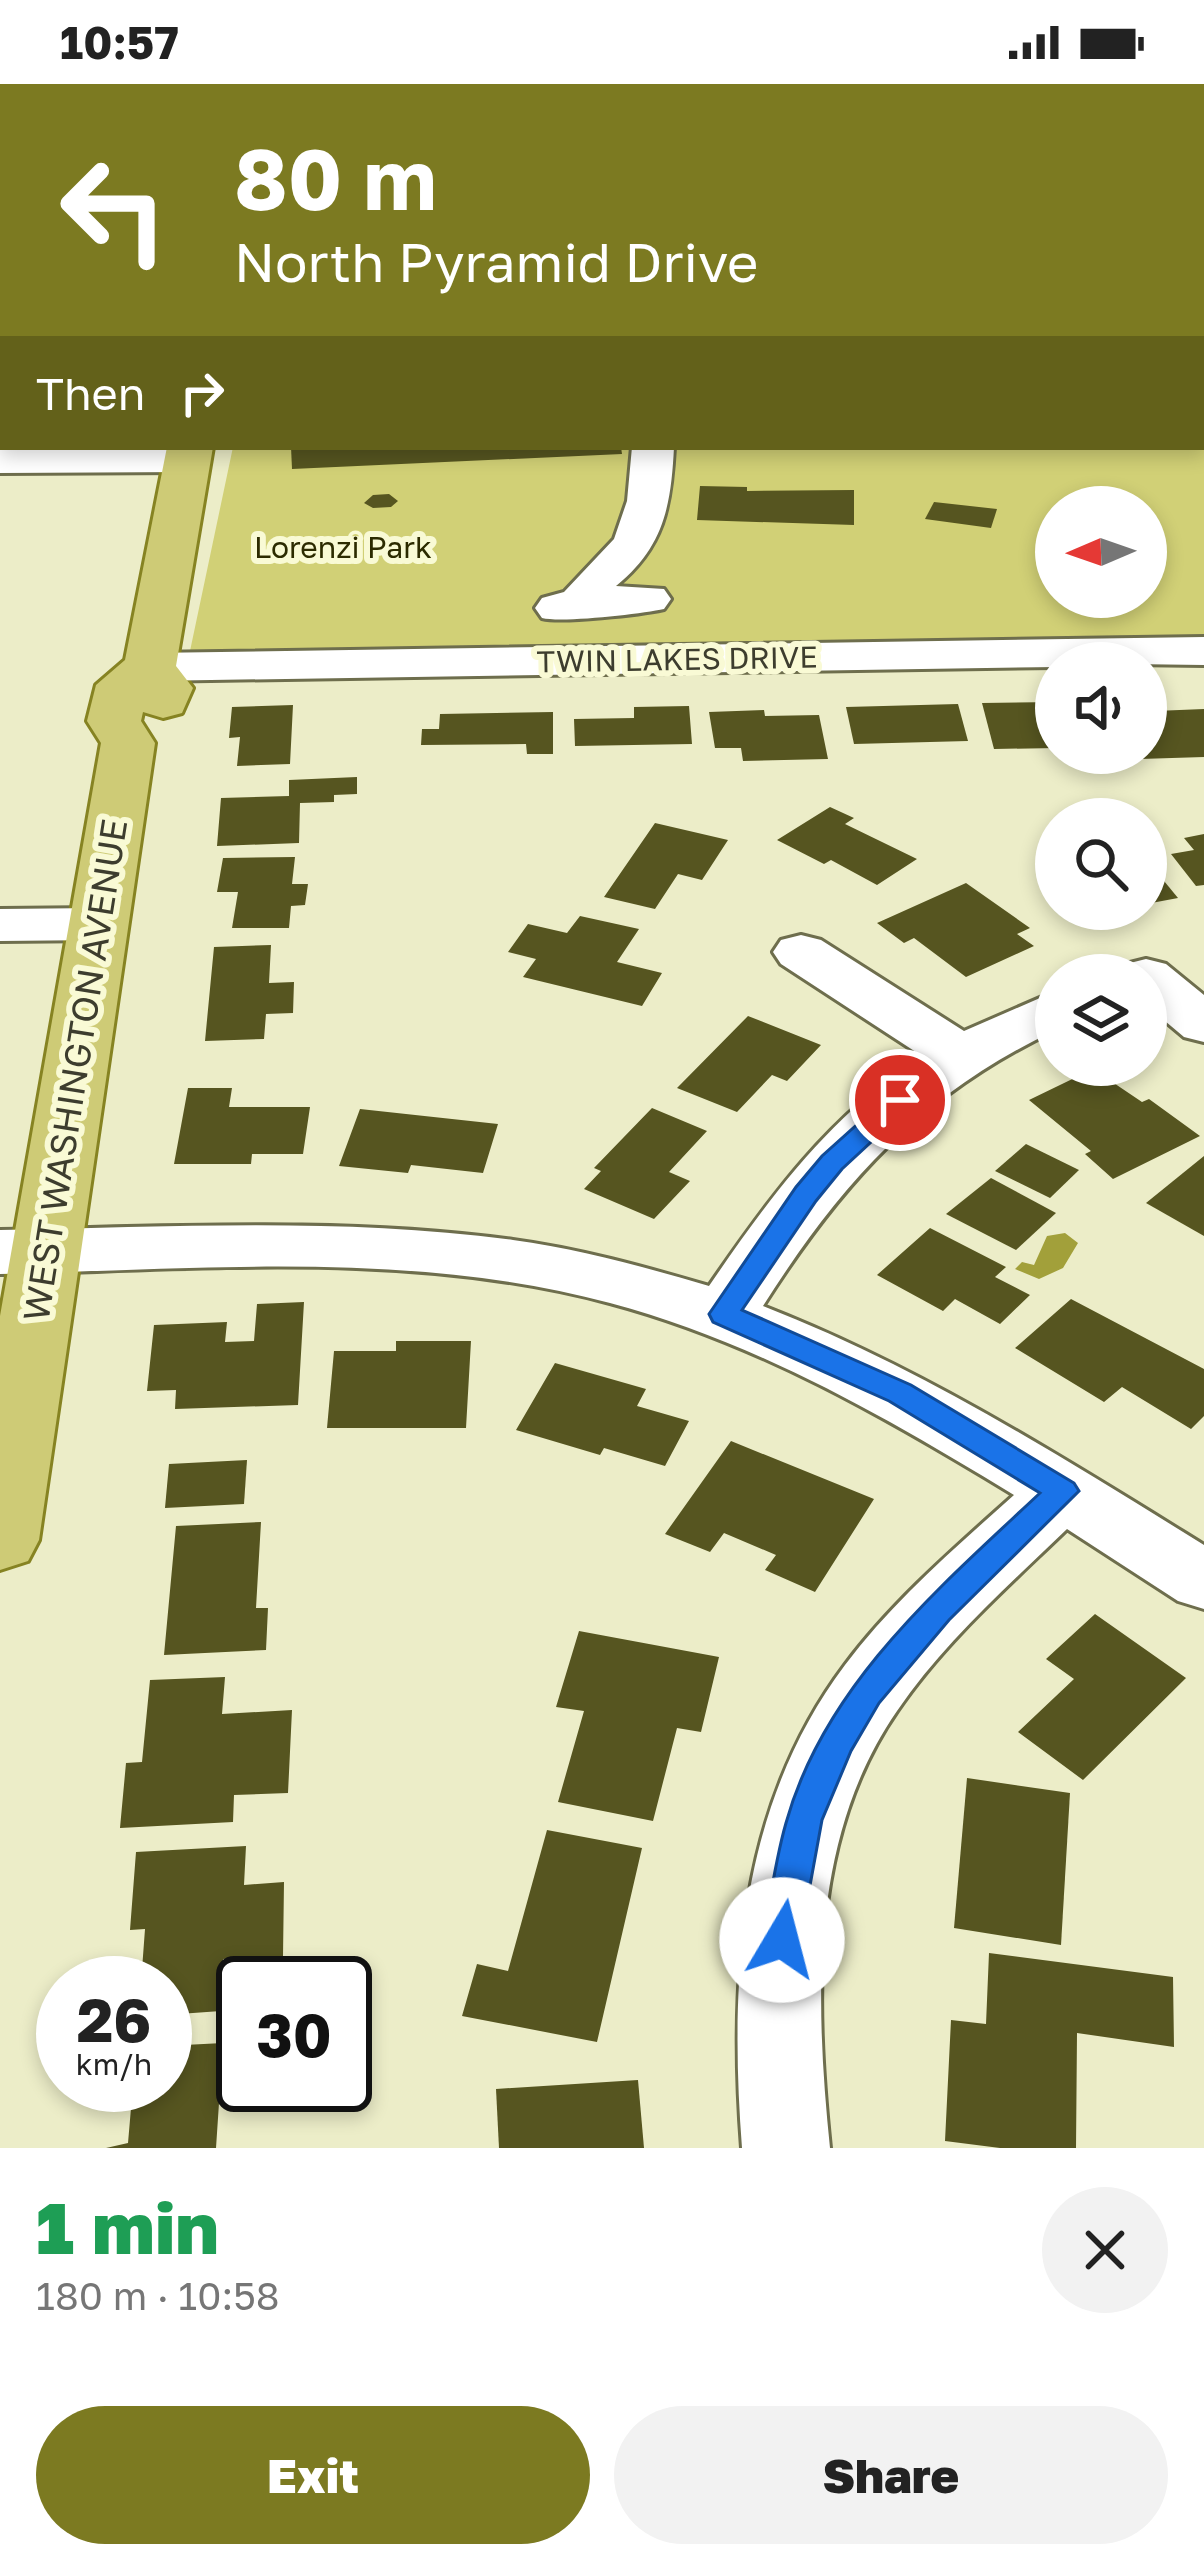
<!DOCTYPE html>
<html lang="en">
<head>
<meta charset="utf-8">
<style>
  :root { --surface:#fff; --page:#f2f2f2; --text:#222; --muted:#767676; --accent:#7c7a21 }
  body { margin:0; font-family:"Golos Text",sans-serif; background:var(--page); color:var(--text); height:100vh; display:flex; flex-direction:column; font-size:45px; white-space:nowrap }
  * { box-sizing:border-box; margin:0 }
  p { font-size:39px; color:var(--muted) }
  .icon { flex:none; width:66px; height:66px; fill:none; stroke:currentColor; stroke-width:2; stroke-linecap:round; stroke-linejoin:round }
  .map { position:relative; height:2064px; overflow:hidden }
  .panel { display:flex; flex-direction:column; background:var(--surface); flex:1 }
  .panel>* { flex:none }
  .hud { position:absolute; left:0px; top:0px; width:1206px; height:366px; box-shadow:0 6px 18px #0003; background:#7c7a21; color:#fff; overflow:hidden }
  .needle { width:78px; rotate:268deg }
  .buttons { position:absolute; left:1035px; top:402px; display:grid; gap:24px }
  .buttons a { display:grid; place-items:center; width:132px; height:132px; border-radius:50%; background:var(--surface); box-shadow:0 6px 18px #0003; font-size:60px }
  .speed { position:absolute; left:36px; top:1872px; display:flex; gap:24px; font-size:60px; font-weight:700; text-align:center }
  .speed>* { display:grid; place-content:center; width:156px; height:156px; border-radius:50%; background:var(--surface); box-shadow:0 6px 18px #0003; line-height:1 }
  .speed small { font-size:30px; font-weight:400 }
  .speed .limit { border:6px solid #111; border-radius:18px; background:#fff; color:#111 }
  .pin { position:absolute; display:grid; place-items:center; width:102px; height:102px; color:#fff; margin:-51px; border:6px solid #fff; border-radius:50%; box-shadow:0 3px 12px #0007 }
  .me { position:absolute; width:132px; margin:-66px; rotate:8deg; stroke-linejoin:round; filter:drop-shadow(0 0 9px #0008) }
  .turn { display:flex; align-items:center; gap:42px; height:252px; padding:0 36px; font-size:54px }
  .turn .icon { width:156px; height:156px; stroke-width:2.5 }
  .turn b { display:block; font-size:84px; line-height:102px }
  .then { display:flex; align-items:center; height:114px; padding:0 36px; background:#0003; gap:24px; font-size:45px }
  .round { display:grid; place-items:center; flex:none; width:126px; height:126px; border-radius:63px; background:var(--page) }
  .overview { display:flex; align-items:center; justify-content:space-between; height:204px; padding:0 36px }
  h1 { font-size:72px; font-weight:800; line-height:90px; color:#1e9e55 }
  .button { display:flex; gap:24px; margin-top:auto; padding:24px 36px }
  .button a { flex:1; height:138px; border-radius:72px; background:var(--accent); color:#fff; font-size:48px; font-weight:800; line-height:138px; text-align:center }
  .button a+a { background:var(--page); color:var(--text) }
  .status { display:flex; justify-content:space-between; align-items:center; height:84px; padding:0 60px; background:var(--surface); direction:ltr }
  .status svg { height:33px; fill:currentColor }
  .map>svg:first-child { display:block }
  .green { fill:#d1d076; fill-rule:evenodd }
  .water { fill:#a2a03a }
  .building { fill:#565520 }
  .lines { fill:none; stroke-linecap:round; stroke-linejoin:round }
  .minor-casing { stroke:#6e6e4d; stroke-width:6 }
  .major-casing { stroke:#868322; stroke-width:6 }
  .minor { fill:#fff; fill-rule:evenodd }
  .major { fill:#cecb76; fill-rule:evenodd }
  .route { fill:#1a73e8; stroke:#114b97; stroke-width:3 }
  .labels { text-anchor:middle; stroke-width:12; stroke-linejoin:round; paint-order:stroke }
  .far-park-label { font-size:30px; fill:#2c2b00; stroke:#f9fad5 }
  .far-street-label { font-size:30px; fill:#3d3d2e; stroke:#f9fad5 }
  .street-label { font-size:36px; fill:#3d3d2e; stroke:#f9fad5 }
</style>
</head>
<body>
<div class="status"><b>10:57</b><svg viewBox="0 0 49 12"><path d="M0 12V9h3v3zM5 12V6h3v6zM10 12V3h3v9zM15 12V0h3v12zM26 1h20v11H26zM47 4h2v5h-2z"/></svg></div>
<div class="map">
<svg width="1204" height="2064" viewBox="0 0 1204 2064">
  <rect width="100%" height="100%" fill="#ecedc8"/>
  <path class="green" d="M308 0H1204V552L190 567 233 363H1203V3ZM1056 423H1146V513H1056Z"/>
  <path class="water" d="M1065 1149 1078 1159 1063 1184 1039 1195 1015 1185 1022 1178 1034 1181 1047 1152Z"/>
  <g class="building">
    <path d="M291 363H621L622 370 292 385Z"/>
    <path d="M700 402 747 403V407L854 406V441L697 436Z"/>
    <path d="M389 410 398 417 391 423 373 424 364 419 373 411Z"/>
    <path d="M934 418 997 425 991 444 925 435Z"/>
    <path d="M1150 615 1155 627 1204 625V673L1140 675 1137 669H1146V616Z"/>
    <path d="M1056 618V664L994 665 982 619Z"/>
    <path d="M958 620 968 657 854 660 846 623Z"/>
    <path d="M293 621 290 680 237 682 240 653 229 654 232 623Z"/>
    <path d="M689 622 692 660 575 662 574 635 634 634V623Z"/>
    <path d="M764 626 765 632 819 631 828 675 743 677 741 664H715L709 628Z"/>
    <path d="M553 628V670H527L526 660 421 661 422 645H439L440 630Z"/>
    <path d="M357 693V710L334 711V718L300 719 299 759 217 762 221 714 289 712V696Z"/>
    <path d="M830 723 854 734 845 740 917 775 877 801 831 776 824 780 777 756Z"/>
    <path d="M655 739 728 756 702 796 678 790 655 825 604 813Z"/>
    <path d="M1204 750V801L1196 802 1171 770 1194 766 1184 754Z"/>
    <path d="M295 773 292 800H308L305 821 291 822 289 844H232L238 808H217L223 774Z"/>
    <path d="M1146 775 1178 814 1146 820Z"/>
    <path d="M966 799 1030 844 1017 850 1034 862 966 893 914 854 904 859 877 839Z"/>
    <path d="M580 832 639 845 617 878 662 889 642 922 523 893 536 875 508 868 528 840 567 849Z"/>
    <path d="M271 861 269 899 294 898 293 929 266 930 264 955 205 957 214 863Z"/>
    <path d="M748 932 821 961 787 997 772 991 737 1028 677 1004Z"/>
    <path d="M1093 985 1142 1018 1149 1015 1200 1052 1113 1095 1085 1070 1091 1067 1029 1016Z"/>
    <path d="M188 1004H232L229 1023H310L303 1070H252L251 1080H174Z"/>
    <path d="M652 1024 707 1047 669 1088 690 1097 654 1135 584 1105 601 1087 594 1084Z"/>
    <path d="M360 1025 498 1040 483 1089 411 1081 408 1089 339 1082Z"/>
    <path d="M1026 1060 1079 1086 1050 1114 995 1087Z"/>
    <path d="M1204 1072V1152L1146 1119Z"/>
    <path d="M991 1094 1056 1129 1016 1166 946 1130Z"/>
    <path d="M930 1144 1006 1183 995 1193 1030 1211 1000 1240 955 1215 943 1227 877 1191Z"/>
    <path d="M1071 1215 1204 1285V1332L1191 1345 1122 1303 1104 1318 1015 1264Z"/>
    <path d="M304 1218 298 1321 175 1325 176 1306 147 1307 154 1241 227 1238 225 1258 254 1257 257 1220Z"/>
    <path d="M396 1257H471L466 1344H327L334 1267H396Z"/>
    <path d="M555 1279 646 1305 637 1322 689 1337 665 1382 604 1364 600 1371 516 1346Z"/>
    <path d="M731 1357 874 1415 815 1508 765 1486 776 1471 724 1449 710 1468 665 1450Z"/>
    <path d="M247 1376 244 1420 165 1424 169 1380Z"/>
    <path d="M261 1438 256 1524H268L266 1566 164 1571 176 1442Z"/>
    <path d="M1095 1530 1186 1594 1083 1696 1018 1648 1074 1595 1046 1575Z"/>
    <path d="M579 1547 719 1573 701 1648 677 1644 653 1737 558 1718 584 1627 556 1623Z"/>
    <path d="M225 1593 222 1630 292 1626 288 1709 234 1711 233 1738 120 1744 126 1679 142 1678 150 1596Z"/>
    <path d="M967 1694 1070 1709 1061 1861 954 1844Z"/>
    <path d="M547 1746 642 1764 597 1958 462 1932 477 1880 508 1887Z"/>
    <path d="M246 1762 244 1801 284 1798 283 1872 223 1875 221 1927 165 1931V1899H141L145 1845 130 1846 136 1768Z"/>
    <path d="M989 1869 1173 1893 1174 1963 1077 1949 1076 2064H1000L945 2057 951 1936 986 1940Z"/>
    <path d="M223 1959 216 2064H106L128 2059 133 2001H165V1962Z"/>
    <path d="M638 1996 644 2064H499L496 2005Z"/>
  </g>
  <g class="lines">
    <g class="minor-casing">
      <g id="minor">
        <rect x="0" y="211" width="3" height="22"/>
        <path d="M0 363H190L202 366 208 375 202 384 187 388 0 389Z"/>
        <path d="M632 363H674C671 422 664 463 616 502L664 505 671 515 664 525C641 530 562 539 542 534L535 524 542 514 564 508 614 455 627 417Z"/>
        <path d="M1204 553V581L1056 579V583L150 597 133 593 126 583 133 573 150 569Z"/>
        <path d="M99 824 118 828 126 840 118 852 99 856 0 857V825Z"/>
        <path d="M801 851 821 856 964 947 1056 907V946C922 1009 841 1099 763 1222 920 1283 1062 1373 1204 1461V1525L1178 1517 1067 1445C1008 1502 944 1558 897 1627 809 1754 815 1917 830 2064H742C729 1895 739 1722 845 1581 893 1517 955 1464 1014 1411 886 1333 756 1258 610 1219 414 1166 201 1185 0 1190V1146C171 1143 343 1133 513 1156 580 1165 644 1183 709 1202 770 1113 829 1032 922 972L781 880 773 868 781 856Z"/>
        <path d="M1146 875 1166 880 1204 911V958L1184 953 1146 921V891H1119L1126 880Z"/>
      </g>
    </g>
    <g class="major-casing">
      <g id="major">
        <rect x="258" y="0" width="36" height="3"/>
        <path d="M167 363H213L176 582 193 604 182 629 163 634 143 628 141 637 155 659 39 1456 28 1477 0 1486V1232L101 659 87 637 96 601 125 576Z"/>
      </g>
    </g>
    <use href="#minor" class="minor"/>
    <use href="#major" class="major"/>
  </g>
  <path class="route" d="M900 1007 914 1016 910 1022 842 1085 816 1117 742 1226 911 1301 1074 1399 1079 1407 949 1536 879 1619 851 1667 822 1736 800 1856 795 1867 782 1872 768 1867 763 1856C770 1817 775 1777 786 1739 824 1601 940 1503 1040 1409L889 1317 713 1238 709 1230 796 1103 822 1072 891 1010Z"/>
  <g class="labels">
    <g class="far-park-label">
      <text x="343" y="474">Lorenzi Park</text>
    </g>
    <g class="far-street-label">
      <text transform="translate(677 576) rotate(-1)" y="10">TWIN LAKES DRIVE</text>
    </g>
    <g class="street-label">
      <text transform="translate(75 986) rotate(-81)" y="13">WEST WASHINGTON AVENUE</text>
    </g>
  </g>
</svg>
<div class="buttons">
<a><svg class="needle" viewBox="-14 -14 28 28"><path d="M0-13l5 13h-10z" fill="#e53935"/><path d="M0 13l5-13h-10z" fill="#767676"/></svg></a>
<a><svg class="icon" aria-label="sound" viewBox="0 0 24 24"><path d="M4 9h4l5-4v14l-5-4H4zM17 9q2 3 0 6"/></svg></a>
<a><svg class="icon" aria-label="search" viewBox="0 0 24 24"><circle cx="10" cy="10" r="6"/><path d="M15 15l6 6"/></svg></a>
<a><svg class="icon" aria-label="layers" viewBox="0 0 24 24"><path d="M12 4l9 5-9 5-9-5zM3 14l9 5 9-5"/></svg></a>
</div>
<div class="speed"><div>26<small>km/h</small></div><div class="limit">30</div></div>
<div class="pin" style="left:900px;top:1016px;background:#d93025"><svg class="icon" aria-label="arrive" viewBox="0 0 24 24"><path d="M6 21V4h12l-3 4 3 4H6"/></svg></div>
<svg class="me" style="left:782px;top:1856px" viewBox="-20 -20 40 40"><circle r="19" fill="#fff"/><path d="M0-13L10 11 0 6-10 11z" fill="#1a73e8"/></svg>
<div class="hud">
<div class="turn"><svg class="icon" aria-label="left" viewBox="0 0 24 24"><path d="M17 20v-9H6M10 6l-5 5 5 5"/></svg><div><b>80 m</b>North Pyramid Drive</div></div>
<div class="then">Then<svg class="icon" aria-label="right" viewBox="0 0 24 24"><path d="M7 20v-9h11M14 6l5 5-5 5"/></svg></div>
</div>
</div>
<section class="panel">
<div class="overview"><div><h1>1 min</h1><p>180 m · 10:58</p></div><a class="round"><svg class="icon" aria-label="close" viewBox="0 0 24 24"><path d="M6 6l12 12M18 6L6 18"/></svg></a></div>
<div class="button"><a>Exit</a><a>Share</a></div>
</section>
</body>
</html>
